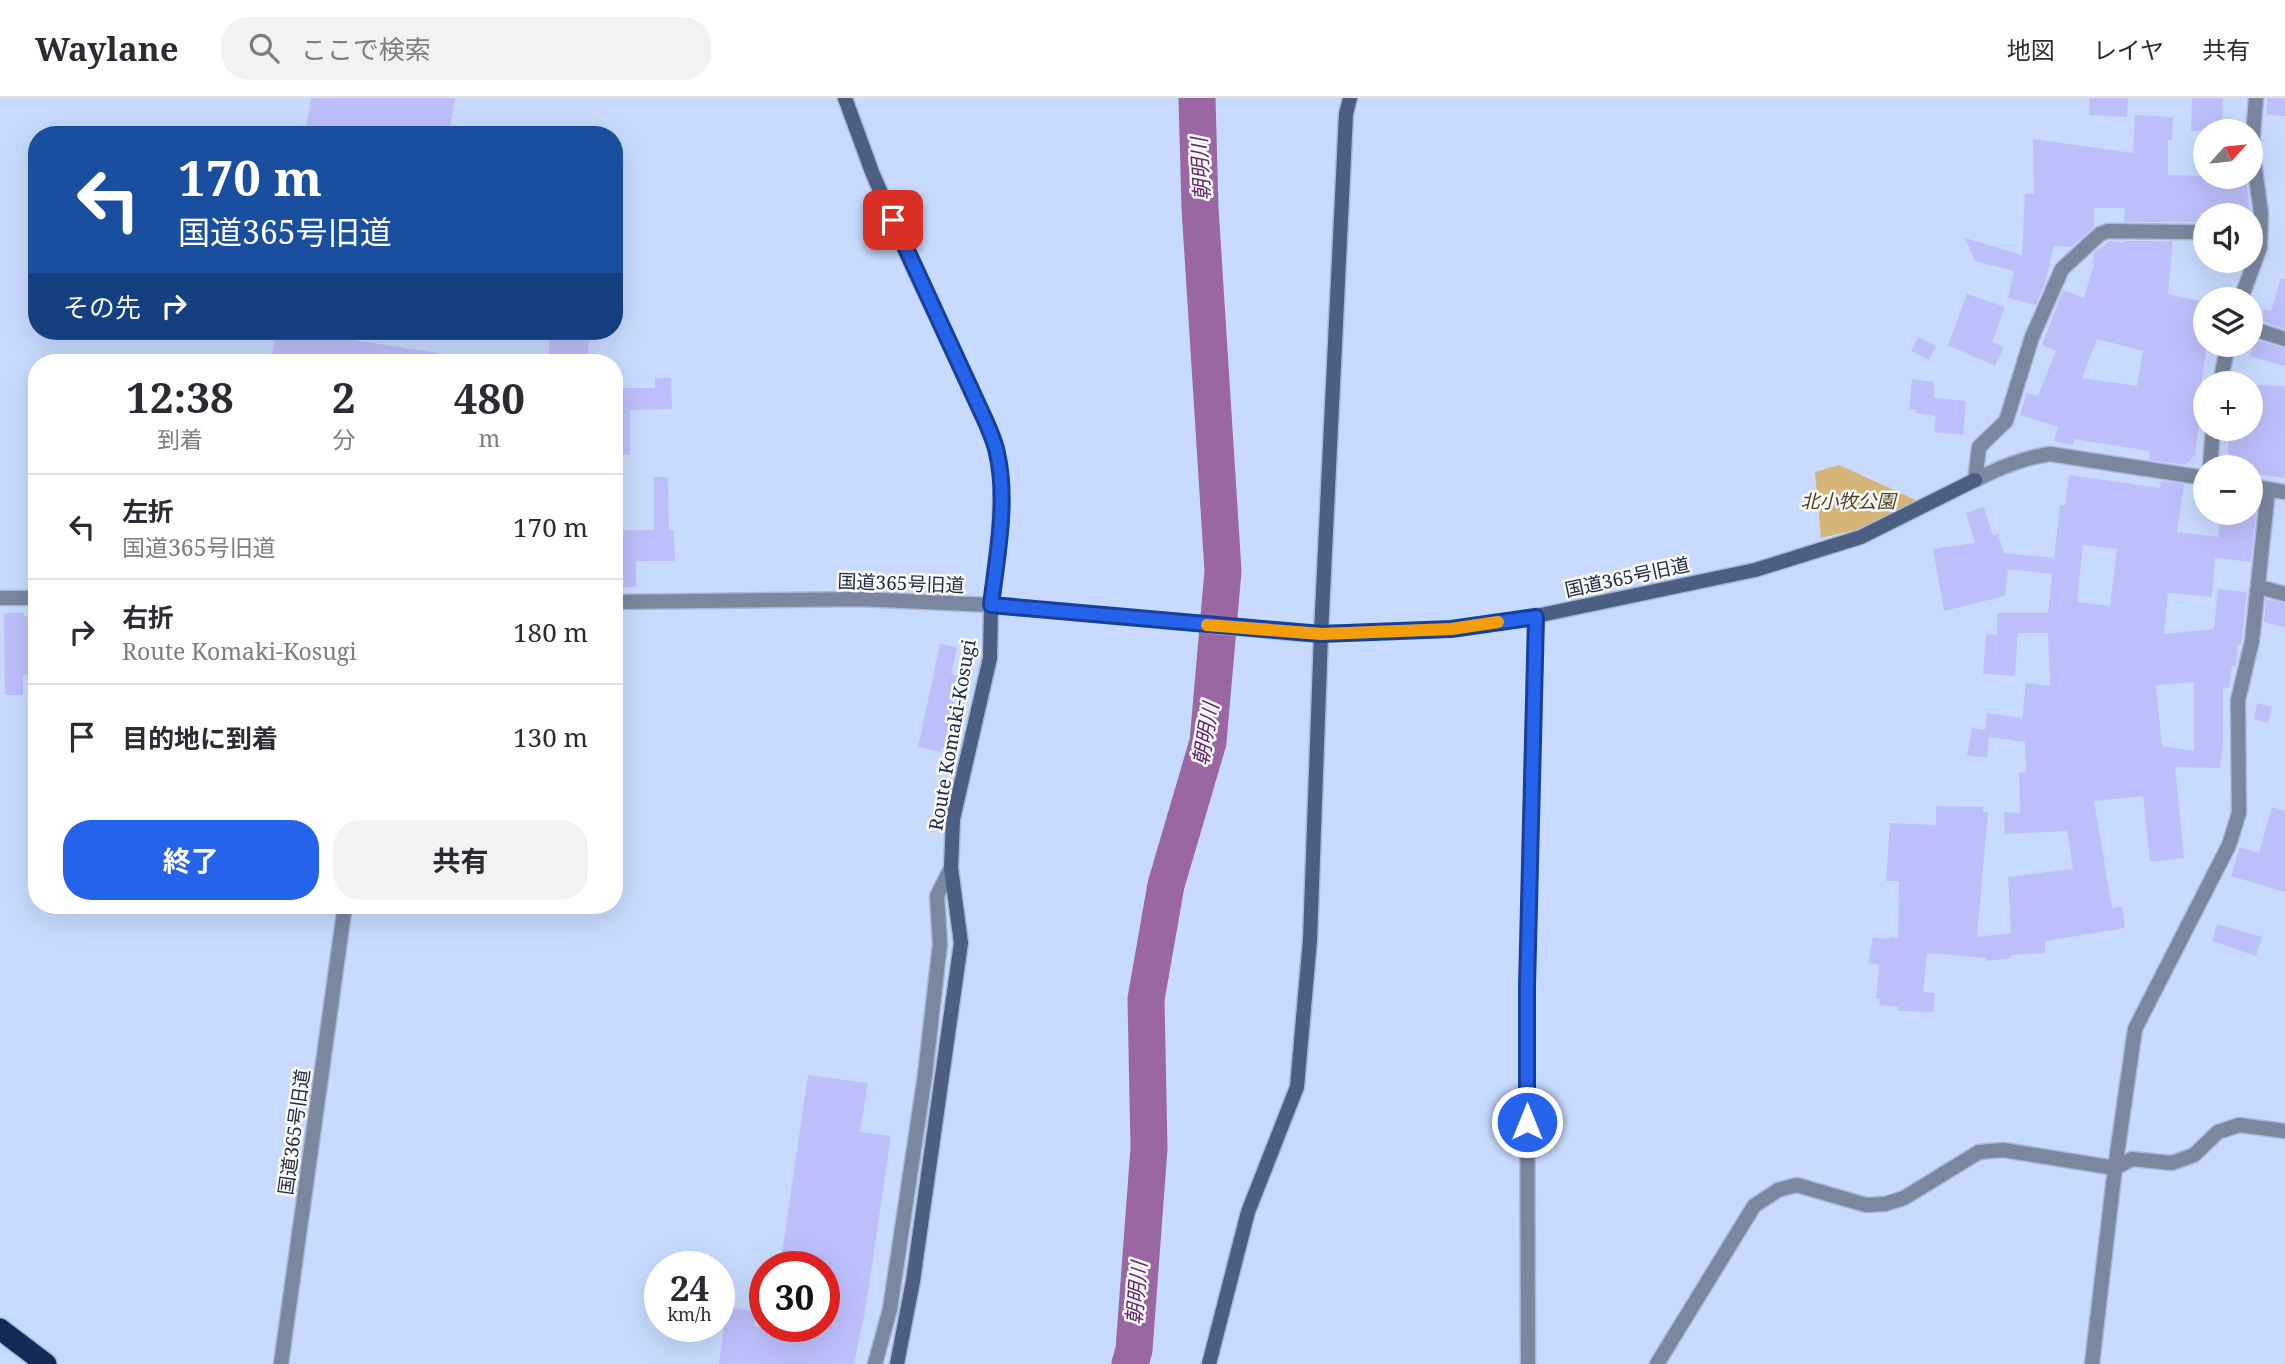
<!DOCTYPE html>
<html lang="ja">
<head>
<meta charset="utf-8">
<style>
  :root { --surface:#fff; --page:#f2f2f3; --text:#2b2b33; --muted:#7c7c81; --line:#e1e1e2; --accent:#2563eb }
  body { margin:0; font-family:"Noto Serif","Noto Sans JP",serif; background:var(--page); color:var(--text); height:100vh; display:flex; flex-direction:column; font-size:26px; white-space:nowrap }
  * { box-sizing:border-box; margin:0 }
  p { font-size:23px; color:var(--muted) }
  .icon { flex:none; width:38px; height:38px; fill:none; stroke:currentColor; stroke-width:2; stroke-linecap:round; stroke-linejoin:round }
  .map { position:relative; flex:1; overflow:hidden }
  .details { position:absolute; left:28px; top:256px; width:595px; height:560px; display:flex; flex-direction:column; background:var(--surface); border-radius:28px; box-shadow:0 7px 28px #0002 }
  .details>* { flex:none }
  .guide { position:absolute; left:28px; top:28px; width:595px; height:214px; border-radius:28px; box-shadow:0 7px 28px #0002; background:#1a4fa0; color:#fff; overflow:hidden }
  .needle { width:46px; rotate:63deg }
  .fabs { position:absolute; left:2193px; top:21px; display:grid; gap:14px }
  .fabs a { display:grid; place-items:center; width:70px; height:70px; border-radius:50%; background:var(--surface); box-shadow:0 7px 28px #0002; font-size:35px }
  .speed { position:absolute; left:644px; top:1153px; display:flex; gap:14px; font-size:35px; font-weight:700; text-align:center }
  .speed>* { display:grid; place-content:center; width:91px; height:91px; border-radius:50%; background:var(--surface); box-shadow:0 7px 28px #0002; line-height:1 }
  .speed small { font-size:18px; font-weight:400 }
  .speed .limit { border:10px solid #d22; background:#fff; color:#111 }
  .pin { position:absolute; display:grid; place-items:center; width:60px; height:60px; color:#fff; margin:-30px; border-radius:14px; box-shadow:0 4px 10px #0006 }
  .me { position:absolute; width:77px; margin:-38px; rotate:0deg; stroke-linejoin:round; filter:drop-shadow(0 0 5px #0008) }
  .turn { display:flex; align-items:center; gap:24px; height:147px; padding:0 35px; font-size:32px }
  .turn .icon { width:91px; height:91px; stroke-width:2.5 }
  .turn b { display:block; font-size:49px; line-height:60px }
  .then { display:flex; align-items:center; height:66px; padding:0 35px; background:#0003; gap:14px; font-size:26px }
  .eta { display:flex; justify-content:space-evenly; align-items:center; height:119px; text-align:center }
  .eta b { font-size:42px; font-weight:700; line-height:49px }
  .action { display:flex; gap:14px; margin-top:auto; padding:14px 35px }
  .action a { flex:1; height:80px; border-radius:28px; background:var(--accent); color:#fff; font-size:28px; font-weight:700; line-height:80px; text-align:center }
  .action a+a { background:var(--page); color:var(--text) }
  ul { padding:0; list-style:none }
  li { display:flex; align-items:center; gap:21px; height:105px; padding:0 35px; border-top:2px solid var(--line) }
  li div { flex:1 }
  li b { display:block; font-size:26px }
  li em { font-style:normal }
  header { display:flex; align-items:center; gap:42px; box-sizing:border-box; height:98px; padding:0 35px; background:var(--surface); border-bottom:2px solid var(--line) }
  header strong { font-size:33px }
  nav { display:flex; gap:38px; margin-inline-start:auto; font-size:24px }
  .search { width:490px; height:63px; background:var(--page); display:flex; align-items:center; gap:18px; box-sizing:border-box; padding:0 24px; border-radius:28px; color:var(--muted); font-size:26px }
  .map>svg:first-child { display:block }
  .green { fill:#d5b577 }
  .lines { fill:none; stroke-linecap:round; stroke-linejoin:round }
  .river { stroke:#9b67a2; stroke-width:37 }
  .building { fill:#bdbffb; fill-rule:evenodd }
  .street-casing { stroke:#a7b8d9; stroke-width:17 }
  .secondary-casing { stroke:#a7b8d9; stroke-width:17 }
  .highway-casing { stroke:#a7b8d9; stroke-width:24 }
  .street { stroke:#7a879f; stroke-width:14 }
  .secondary { stroke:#4c5e81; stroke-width:14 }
  .highway { stroke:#132957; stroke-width:21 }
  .route-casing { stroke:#184099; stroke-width:18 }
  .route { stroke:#2563eb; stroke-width:12 }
  .slow { stroke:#f59e0b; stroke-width:12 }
  .labels { text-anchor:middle; stroke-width:5; stroke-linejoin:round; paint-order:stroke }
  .park-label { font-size:19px; font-style:italic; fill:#51401f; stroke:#fbfbfb }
  .street-label { font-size:19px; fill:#212c43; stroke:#fbfbfb }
  .water-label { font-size:21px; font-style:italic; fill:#65236d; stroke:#fbfbfb }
</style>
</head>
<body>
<header>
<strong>Waylane</strong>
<div class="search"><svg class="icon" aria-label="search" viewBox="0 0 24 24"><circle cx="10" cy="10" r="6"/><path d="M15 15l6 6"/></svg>ここで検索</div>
<nav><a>地図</a><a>レイヤ</a><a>共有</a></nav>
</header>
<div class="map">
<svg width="2285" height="1266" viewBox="0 0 2285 1266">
  <rect width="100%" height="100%" fill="#c8dbfe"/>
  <path class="green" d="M1839 367 1918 403 1860 431 1821 440 1815 374Z"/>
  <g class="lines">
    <path class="river" d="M1130 1266 1134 1252 1149 1050 1146 901 1166 787 1208 644 1223 473 1200 110 1197 0"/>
  </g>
  <g class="building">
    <path d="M311 0H455L449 37H305Z"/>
    <path d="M2090 0H2128L2127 19 2089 17Z"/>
    <path d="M2192 0H2223L2222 33H2191Z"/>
    <path d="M2267 0H2285V18L2267 17Z"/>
    <path d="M2135 17 2173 19 2172 42H2168V77L2246 79 2250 114 2200 115 2201 124H2124L2125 110H2094V129L2071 149 2054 148 2045 185 2036 207 2008 200 2014 173 1975 163 1965 140 2022 157 2025 96H2034L2033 41 2133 55Z"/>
    <path d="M2110 143 2124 145V143H2173L2168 196 2205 204 2207 247 2199 302 2202 303 2195 359 2192 358 2191 364H2187V367L2149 362 2150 353 2074 341 2073 347 2054 343 2058 329 2020 317 2027 295 2038 298 2056 253 2042 247 2063 192 2084 200 2094 166 2092 165 2095 154ZM2097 241 2143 253 2137 288 2082 280Z"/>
    <path d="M2281 180 2285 181V231L2261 223 2264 211 2271 213Z"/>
    <path d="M1967 196 2005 209 1992 244 2004 249 1995 268 1948 247Z"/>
    <path d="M276 233H294L438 255V264H271Z"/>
    <path d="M1918 239 1936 248 1929 262 1911 253Z"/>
    <path d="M549 240H589L588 264H549Z"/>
    <path d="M2255 242 2285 250V268L2250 258Z"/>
    <path d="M655 280H671L672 311 630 312V357H614V290H655Z"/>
    <path d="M1912 281 1934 284V300L1966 303 1963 337 1934 334 1936 318 1916 315 1917 312 1909 311Z"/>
    <path d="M2250 287 2285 288V380L2250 375V369H2233V364L2228 363 2229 331H2250Z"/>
    <path d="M2069 377 2160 390 2161 383 2184 386 2177 434 2218 439 2221 415H2256L2251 464 2215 460 2212 499 2168 495 2164 536 2214 531 2218 491 2247 494 2242 541 2241 547H2238L2236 568H2232L2229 590 2223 589V646L2220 670 2175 669 2184 760 2150 764 2143 698 2094 703 2112 810 2122 808 2125 830 2045 843V855L2011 857V860L1987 863V860L1927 855 1923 894 1935 895 1933 914 1898 913V909L1879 907 1880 901H1876L1879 867 1868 865 1873 839 1889 841V839L1898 840 1899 783H1886L1890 725 1936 727V708L1983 709V714H1988L1977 839 2011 835 2008 779 2073 771 2067 733 2005 736 2004 714 2020 715 2019 675 2026 674 2025 644 1989 639 1987 660 1967 657 1972 630 1985 632 1987 615 2022 620 2026 585 2050 588 2048 535H2018L2015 578 1983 576 1986 536 1997 537V515H2048L2052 476 2008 471 2005 498 1944 513 1933 451 1975 445 1966 415 1984 409 1993 438 1998 436 2004 455 2054 460 2060 407H2065ZM2083 447 2117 451 2110 508 2077 504ZM2194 584V653L2162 648 2156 587Z"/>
    <path d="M654 379H668L669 432H674L675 463H636V489H614V432H654Z"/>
    <path d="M2266 501 2285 505V529L2264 524Z"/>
    <path d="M4 515H24V518L37 519V568L30 569V577H23V597H5Z"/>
    <path d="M940 546 957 549 951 576 957 578 951 603 954 604 944 649H942L941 654 918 649Z"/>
    <path d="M2257 605 2272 609 2268 625 2254 621Z"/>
    <path d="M2272 709 2285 713V794L2231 778 2240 749 2259 755Z"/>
    <path d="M2217 826 2262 839 2256 858 2212 843Z"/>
    <path d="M808 977 868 985 860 1034 891 1038 865 1214 854 1266H719L727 1209 756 1214 754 1229 824 1228V1169H780Z"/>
  </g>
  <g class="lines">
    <g class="street-casing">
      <g id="street">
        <path d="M2241 201 2260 149 2261 115 2252 49 2256 0"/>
        <path d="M2250 230 2285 241"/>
        <path d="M2220 285 2228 247"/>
        <path d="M2210 369 2213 331"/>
        <path d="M1975 382 1979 349 2006 323 2032 239 2062 171 2100 136 2108 133 2194 134 2205 137"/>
        <path d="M1975 382C2000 370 2022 360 2050 356L2205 380"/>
        <path d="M2250 388 2285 394"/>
        <path d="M2259 489 2285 496"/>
        <path d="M0 500H37"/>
        <path d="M614 504 859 501 991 507"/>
        <path d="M281 1266 345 807"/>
        <path d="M875 1266 890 1211 925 977 940 846 937 798 951 770"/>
        <path d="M1528 1266 1527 889 1536 518"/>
        <path d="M1657 1266 1754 1108 1778 1092 1797 1087 1866 1107 1885 1106 1904 1100 1979 1054 2003 1052 2115 1070 2132 1061 2172 1065 2194 1057 2218 1034 2239 1027 2285 1033"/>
        <path d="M2092 1266 2115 1070 2135 931 2229 747 2239 715 2238 602 2252 543 2268 392"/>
      </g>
    </g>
    <g class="secondary-casing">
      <g id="secondary">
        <path d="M845 0 872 74 913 169 986 324 997 355 1001 385 999 435 991 507 990 560 953 721 951 770 961 845 913 1183 897 1266"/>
        <path d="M991 507 1304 536 1451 531 1536 518 1755 472 1861 439 1975 382"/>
        <path d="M1209 1266 1248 1114 1297 989 1310 842 1321 536 1346 16 1350 0"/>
      </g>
    </g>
    <g class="highway-casing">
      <path id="highway" d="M0 1231 46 1266"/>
    </g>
    <use href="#street" class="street"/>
    <use href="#secondary" class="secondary"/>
    <use href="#highway" class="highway"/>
  </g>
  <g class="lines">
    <g class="route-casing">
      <path id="route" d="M893 122 986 324C990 334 995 344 997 355 1008 403 997 458 991 507L1321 536 1451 531 1536 519 1527 889V1024"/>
    </g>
    <use href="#route" class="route"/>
    <path class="slow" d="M1207 527 1321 536 1451 531 1498 524"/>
  </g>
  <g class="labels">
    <g class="park-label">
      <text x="1848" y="410">北小牧公園</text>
    </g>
    <g class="street-label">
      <text transform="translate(1627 479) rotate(-12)" y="7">国道365号旧道</text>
      <text transform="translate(901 485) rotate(2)" y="7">国道365号旧道</text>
      <text transform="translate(952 637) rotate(-80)" y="7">Route Komaki-Kosugi</text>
      <text transform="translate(294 1034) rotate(-82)" y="7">国道365号旧道</text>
    </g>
    <g class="water-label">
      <text transform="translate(1201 71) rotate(-93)" y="7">朝明川</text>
      <text transform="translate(1206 636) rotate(-80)" y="7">朝明川</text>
      <text transform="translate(1137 1195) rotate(-85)" y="7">朝明川</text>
    </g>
  </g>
</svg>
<div class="fabs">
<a><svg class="needle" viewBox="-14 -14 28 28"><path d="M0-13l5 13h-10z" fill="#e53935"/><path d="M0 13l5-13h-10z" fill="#7c7c81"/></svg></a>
<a><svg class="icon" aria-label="sound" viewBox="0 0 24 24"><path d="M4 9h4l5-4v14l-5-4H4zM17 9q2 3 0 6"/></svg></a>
<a><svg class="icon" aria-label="layers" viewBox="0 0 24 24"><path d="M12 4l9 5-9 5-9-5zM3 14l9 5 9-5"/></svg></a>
<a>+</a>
<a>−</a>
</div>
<div class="speed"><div>24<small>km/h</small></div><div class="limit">30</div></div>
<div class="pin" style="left:893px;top:122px;background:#d93025"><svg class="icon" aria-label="arrive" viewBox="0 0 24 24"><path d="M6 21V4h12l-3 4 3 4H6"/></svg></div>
<svg class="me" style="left:1527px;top:1024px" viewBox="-20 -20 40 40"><circle r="17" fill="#2563eb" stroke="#fff" stroke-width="3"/><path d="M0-11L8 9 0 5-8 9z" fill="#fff"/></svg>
<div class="guide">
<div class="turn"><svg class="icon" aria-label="left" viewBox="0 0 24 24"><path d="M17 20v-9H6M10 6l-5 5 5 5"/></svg><div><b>170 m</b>国道365号旧道</div></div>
<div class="then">その先<svg class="icon" aria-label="right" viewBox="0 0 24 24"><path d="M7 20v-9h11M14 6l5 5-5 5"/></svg></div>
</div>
<section class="details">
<div class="eta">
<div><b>12:38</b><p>到着</p></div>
<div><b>2</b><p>分</p></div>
<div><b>480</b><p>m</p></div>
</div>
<ul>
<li><svg class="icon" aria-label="left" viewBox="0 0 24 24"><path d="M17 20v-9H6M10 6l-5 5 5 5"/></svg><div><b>左折</b><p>国道365号旧道</p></div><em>170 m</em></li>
<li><svg class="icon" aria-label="right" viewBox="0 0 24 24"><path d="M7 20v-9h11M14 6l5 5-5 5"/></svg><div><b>右折</b><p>Route Komaki-Kosugi</p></div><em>180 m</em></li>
<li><svg class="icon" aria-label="arrive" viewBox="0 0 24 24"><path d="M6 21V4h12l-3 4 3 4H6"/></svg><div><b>目的地に到着</b></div><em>130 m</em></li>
</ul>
<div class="action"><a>終了</a><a>共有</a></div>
</section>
</div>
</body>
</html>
